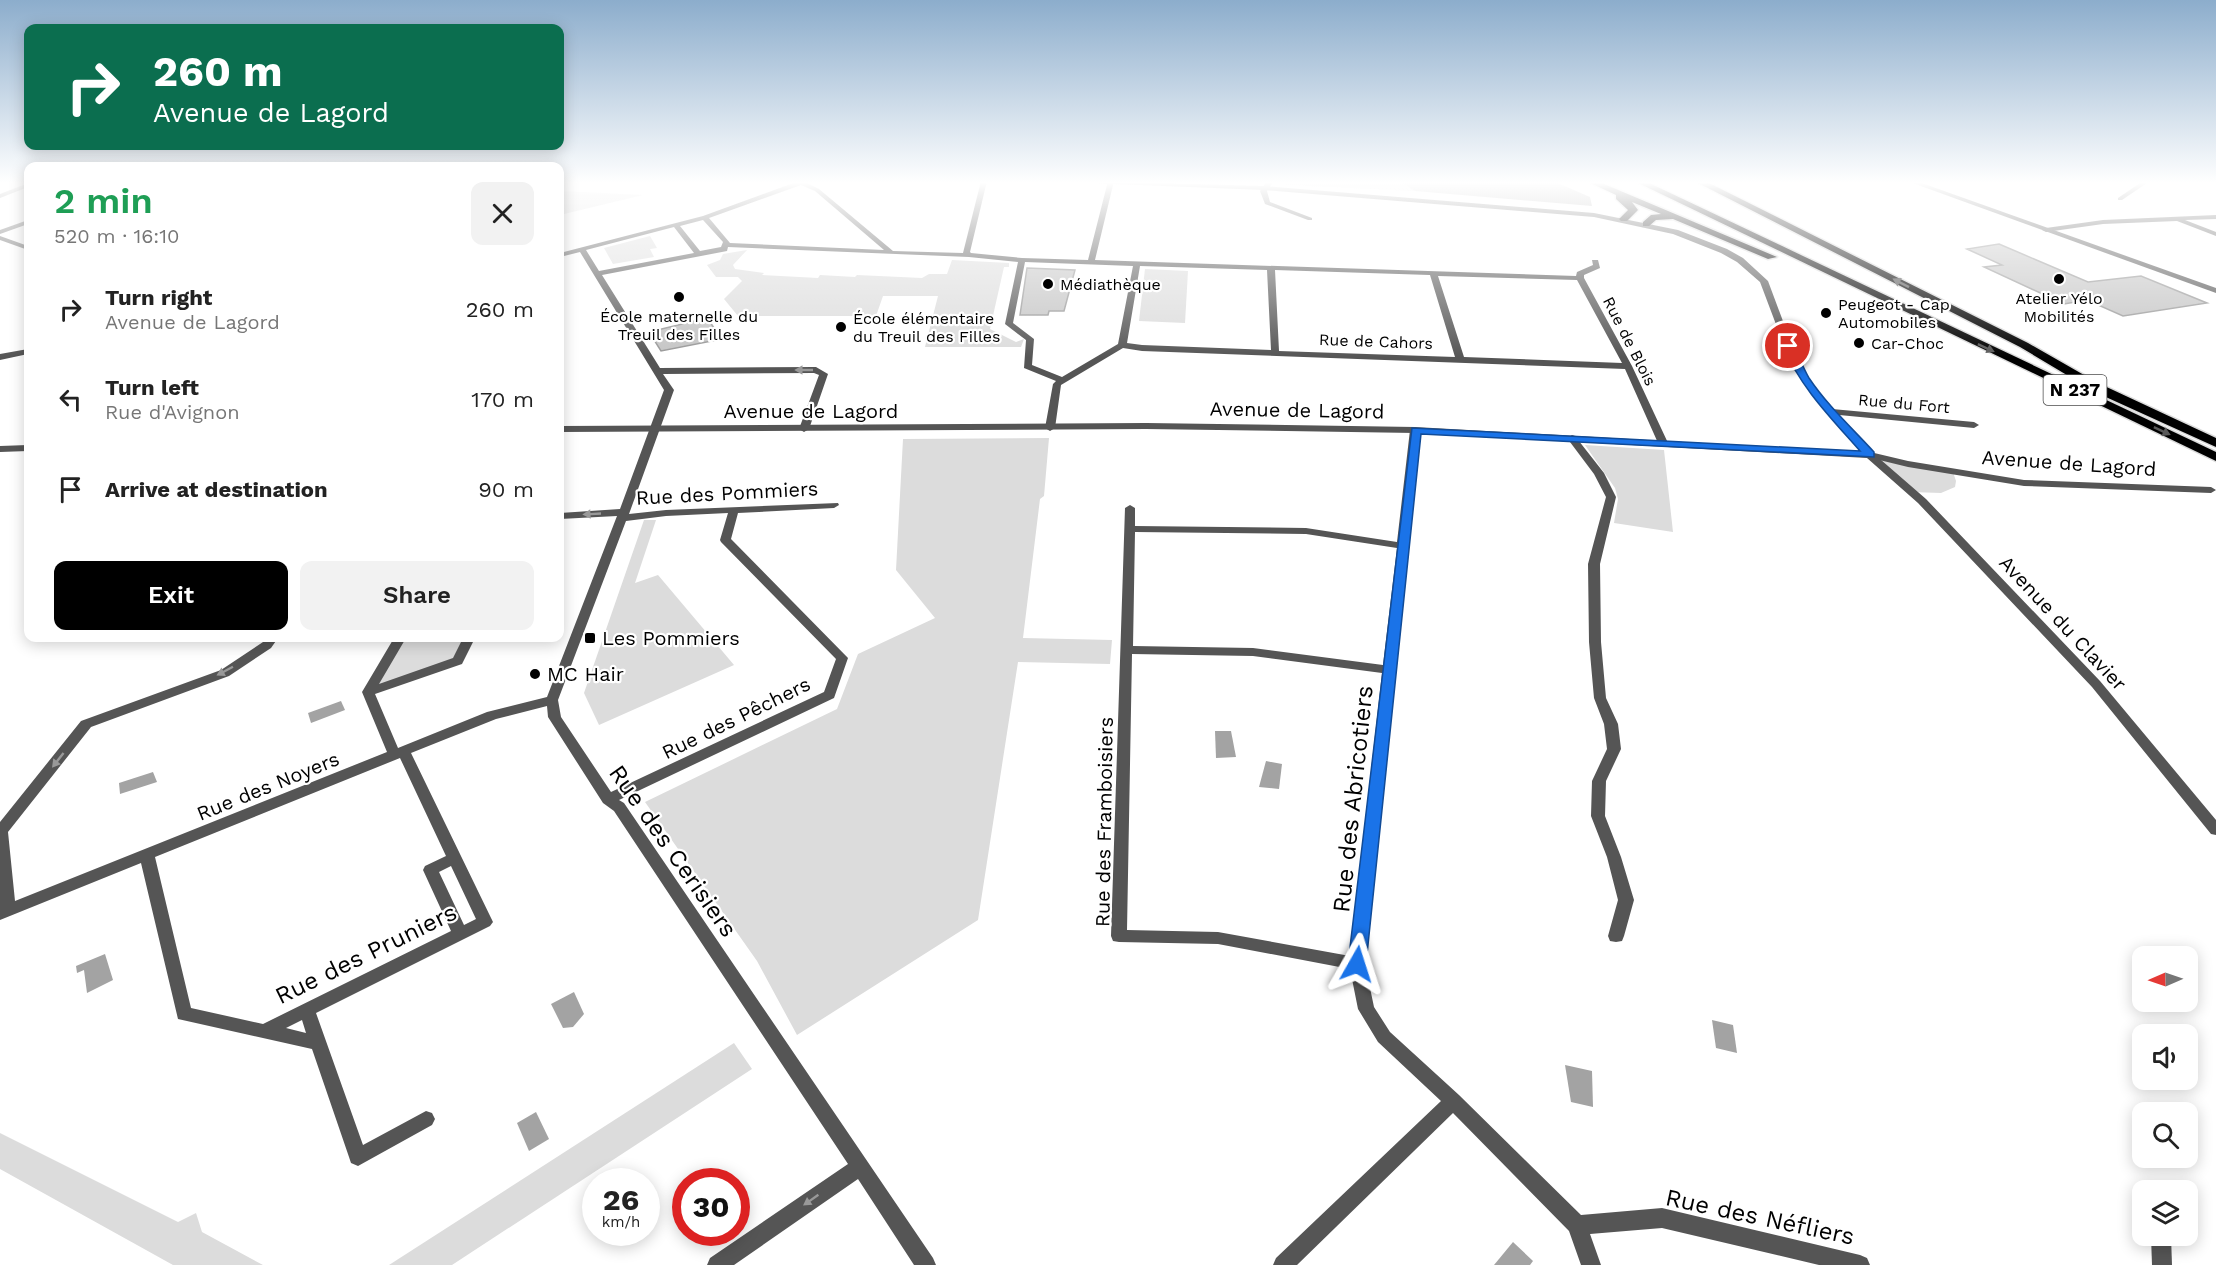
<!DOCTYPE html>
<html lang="en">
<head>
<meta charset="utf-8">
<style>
  :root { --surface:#fff; --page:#f2f2f2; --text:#222; --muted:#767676; --accent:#000 }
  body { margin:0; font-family:"Work Sans",sans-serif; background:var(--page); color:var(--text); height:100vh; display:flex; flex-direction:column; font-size:22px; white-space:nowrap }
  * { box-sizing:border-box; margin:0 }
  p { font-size:20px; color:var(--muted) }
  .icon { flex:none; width:33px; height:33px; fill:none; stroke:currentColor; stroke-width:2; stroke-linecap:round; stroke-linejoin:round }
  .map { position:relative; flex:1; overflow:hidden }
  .drawer { position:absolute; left:24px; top:162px; width:540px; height:480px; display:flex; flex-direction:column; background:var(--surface); border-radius:12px; box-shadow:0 3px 15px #0003 }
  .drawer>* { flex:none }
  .top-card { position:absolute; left:24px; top:24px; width:540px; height:126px; border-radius:12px; box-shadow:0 3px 15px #0003; background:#0b6e4f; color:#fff; overflow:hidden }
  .needle { width:39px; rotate:268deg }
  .fabs { position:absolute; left:2132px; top:946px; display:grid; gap:12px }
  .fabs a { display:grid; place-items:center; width:66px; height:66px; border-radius:12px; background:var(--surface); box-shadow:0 3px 15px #0003; font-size:30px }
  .speed { position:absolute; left:582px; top:1168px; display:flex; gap:12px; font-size:30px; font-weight:700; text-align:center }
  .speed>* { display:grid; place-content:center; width:78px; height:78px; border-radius:50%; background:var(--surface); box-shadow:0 3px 15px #0003; line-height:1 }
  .speed small { font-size:15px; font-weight:400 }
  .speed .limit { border:9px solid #d22; background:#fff; color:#111 }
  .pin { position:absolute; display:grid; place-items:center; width:51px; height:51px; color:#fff; margin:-26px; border:3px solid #fff; border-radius:50%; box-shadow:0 2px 6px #0007 }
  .me { position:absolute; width:66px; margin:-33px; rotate:6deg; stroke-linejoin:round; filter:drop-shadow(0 0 4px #0008) }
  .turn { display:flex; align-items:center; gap:21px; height:126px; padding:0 30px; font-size:27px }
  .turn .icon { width:78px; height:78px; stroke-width:2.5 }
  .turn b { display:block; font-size:42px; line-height:51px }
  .round { display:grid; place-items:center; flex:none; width:63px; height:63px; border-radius:12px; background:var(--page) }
  .summary { display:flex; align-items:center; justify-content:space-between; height:102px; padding:0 30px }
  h1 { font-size:36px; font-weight:600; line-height:45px; color:#1e9e55 }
  .cta { display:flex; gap:12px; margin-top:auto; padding:12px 30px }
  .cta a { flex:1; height:69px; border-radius:12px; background:var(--accent); color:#fff; font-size:24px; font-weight:600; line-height:69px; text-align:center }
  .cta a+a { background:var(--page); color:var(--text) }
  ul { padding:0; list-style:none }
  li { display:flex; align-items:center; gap:18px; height:90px; padding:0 30px }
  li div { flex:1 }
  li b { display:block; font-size:22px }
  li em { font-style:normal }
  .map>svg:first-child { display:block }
  .green { fill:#dcdcdc }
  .water { fill:#a3a3a3 }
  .building { fill:#c4c4c4; stroke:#999; stroke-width:1.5 }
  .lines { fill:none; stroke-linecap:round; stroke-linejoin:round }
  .trunk-casing { stroke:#dbdbdb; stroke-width:3 }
  .minor { fill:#555; fill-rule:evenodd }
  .tertiary { fill:#555; fill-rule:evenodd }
  .trunk { fill:#000; fill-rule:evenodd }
  .oneway { fill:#595959 }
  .oneway2 { fill:#999 }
  .route { fill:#1a73e8; stroke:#114b97; stroke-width:1.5 }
  .poi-dot { fill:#000; stroke:#fff; stroke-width:2 }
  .labels { text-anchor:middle; stroke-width:4.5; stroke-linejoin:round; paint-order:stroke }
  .far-poi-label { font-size:16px; fill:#000; stroke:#fff; text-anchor:start }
  .far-street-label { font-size:16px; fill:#000; stroke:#fff }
  .shield { fill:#fff; stroke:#4c4c4c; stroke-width:1.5 }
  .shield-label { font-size:18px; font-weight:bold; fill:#000 }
  .street-label { font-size:20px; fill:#000; stroke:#fff }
  .poi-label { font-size:20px; fill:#000; stroke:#fff; text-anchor:start }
  .near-street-label { font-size:24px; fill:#000; stroke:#fff }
</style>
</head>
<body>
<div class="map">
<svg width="2216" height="1265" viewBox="0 0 2216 1265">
  <rect width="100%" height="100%" fill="#fff"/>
  <g class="green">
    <path d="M1284 181H1398L1415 191 1288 185 1284 183Z"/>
    <path d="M560 191 643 195 560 215Z"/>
    <path d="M650 236 657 248 650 249 654 257 613 264 604 248Z"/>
    <path d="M747 250 733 265 735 269 764 273 762 275 818 278 820 275 855 277 857 275 922 278 929 274H947L952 260 1009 263V267H1004L990 329 1016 342 1024 339 1021 347H925L938 296H883L876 316H738L724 299 742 281 738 277H716L707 265 720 260 723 254Z"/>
    <path d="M1145 269 1188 271 1185 323 1139 321Z"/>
    <path d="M1049 438 1044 496 1040 499 1023 638 1112 640 1110 664 1018 662 978 920 797 1035 757 961 645 802 837 709 858 654 935 618 896 570 903 439Z"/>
    <path d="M1585 445 1664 450 1673 532 1614 523 1618 499 1615 488Z"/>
    <path d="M1870 455 1953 472 1956 481 1955 487 1941 493 1912 492Z"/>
    <path d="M644 520H656L635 583 658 575 734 665 599 725 584 693Z"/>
    <path d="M400 638H469L458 661 368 692Z"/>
    <path d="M734 1043 752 1069 452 1265H389Z"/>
    <path d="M0 1133 178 1222 196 1213 202 1232 263 1265H173L0 1169Z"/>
  </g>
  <g class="water">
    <path d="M1398 181H1553L1590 197 1592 206 1415 191Z"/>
    <path d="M341 701 345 710 311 723 308 713Z"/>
    <path d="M1215 731H1231L1236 757 1216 758Z"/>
    <path d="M1266 761 1282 764 1279 789 1259 787Z"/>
    <path d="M153 772 157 782 120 794 119 783Z"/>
    <path d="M105 954 113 980 87 993 84 970 77 973 76 966Z"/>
    <path d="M574 992 584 1014 573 1027 563 1028 551 1004Z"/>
    <path d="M1712 1020 1733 1025 1737 1053 1716 1048Z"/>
    <path d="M1565 1065 1592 1071 1593 1107 1571 1102Z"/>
    <path d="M536 1112 549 1139 529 1151 517 1123Z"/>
    <path d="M1513 1242 1533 1261 1530 1265H1494Z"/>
  </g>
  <g class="building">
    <path d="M1999 244 2088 282 2141 276 2207 303 2123 316 2087 300 2064 304 1984 267 2002 265 1967 249Z"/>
    <path d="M1027 268 1075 270 1064 311H1049L1048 315H1020Z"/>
    <path d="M707 318 722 339 661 351 649 332Z"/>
  </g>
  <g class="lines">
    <g class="trunk-casing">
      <g id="trunk">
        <path d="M1586 181H1597L1777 257 1768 259 1673 219 1656 220 1649 226H1643V222L1651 215 1661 214 1632 202 1638 210 1627 221H1621L1619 219 1628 210 1616 199V195Z"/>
        <path d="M1634 181H1645L2216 452V461Z"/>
        <path d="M1694 181H1705L2028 343 2098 383 2216 438V447L2097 393 2020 347Z"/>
      </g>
    </g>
    <g class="minor">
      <path d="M795 181H809L807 183 819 189 893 251 963 253 981 181H987L970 252 971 253 1022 258 1088 260 1108 181H1114L1095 260 1576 276 1577 272 1593 265 1592 260H1598L1600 268 1584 275V278L1632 366 1668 443 1663 446 1658 443 1625 369 1142 351 1123 348 1061 385 1055 428 1050 431 1045 428 1053 384 1056 381 1024 368 1026 340 1005 324 1018 262 969 257 728 247 727 251 602 275 660 368 816 367 828 374 809 429 804 432 799 429 819 375 814 373 663 374 674 390 629 514 666 510 838 503 839 505 834 508 738 513 731 539 848 658 834 698 619 800 624 803 933 1258 936 1265H914L858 1179 734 1265H707L710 1258 848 1164 614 811 603 803 548 717 547 706 496 719 411 753 493 922 490 926 316 1013 363 1145 426 1111 432 1113 435 1119 432 1125 358 1166 351 1163 349 1157 312 1049 178 1019 141 863 0 920V822L81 721 221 670 263 642 266 638H278L271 648 229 676 91 727 8 832 15 901 387 752 362 692 394 638H406L379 684 453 658 463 638H475L462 664 375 694 398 748 487 712 547 697 617 516 560 519V513L620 509 664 390 580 252 560 257V253L703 216 796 182ZM801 185 815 191 884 250 730 243 709 218ZM703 220 723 242 721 247 700 251 680 226ZM674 227 694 253 599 271 586 250ZM1025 262 1133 266 1118 344 1062 377 1032 365 1034 339 1013 323ZM1140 266 1267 270 1271 350 1142 345 1127 343ZM1275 270 1430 275 1455 357 1279 351ZM1438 276 1577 280 1622 363 1464 357ZM728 513 720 540 721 542 836 659 824 692 611 792 561 717 558 700 626 521 666 516ZM400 758 446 856 425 866 423 870 451 931 263 1024 191 1008 155 857ZM451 866 476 919 464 925 439 872ZM302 1020 306 1033 286 1028Z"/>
      <path d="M1267 181H1274L1267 191 1270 202 1312 218V220H1308L1265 204 1260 191Z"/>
      <path d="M2143 181H2150L2122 200H2118V198Z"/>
      <path d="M28 183V187L0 198V194Z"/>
      <path d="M2216 215V219L2185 220 2216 232V236L2177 221 2103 224 2046 232 2042 230 2046 228 2103 220Z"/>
      <path d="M0 236 28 246V250L0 240Z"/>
      <path d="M28 349V354L0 360V354Z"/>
      <path d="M1832 409 1974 422 1979 425 1974 428 1829 414V410Z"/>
      <path d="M1415 427 1420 430 1365 964 1374 1007 1390 1032 1459 1095 1581 1215 1662 1208 1860 1255 1867 1258 1870 1265H1819L1662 1228 1590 1234 1601 1265H1581L1569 1231 1453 1113 1297 1265H1273L1276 1258 1441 1101 1378 1042 1358 1009 1350 969 1218 944 1119 942 1113 941 1111 936 1125 508 1130 505 1135 508V526L1306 528 1397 542 1410 430ZM1135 532 1306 534 1397 548 1383 665 1253 648 1133 646ZM1132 654 1253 656 1382 673 1350 956 1218 932 1127 930Z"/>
      <path d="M1572 435 1575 436 1604 473 1616 497 1600 564 1601 642 1606 698 1618 724 1621 749 1606 781 1605 816 1621 857 1634 900 1624 936 1622 941 1616 942 1610 941 1608 936 1618 900 1607 857 1591 816 1592 781 1607 749 1604 724 1594 698 1589 642 1588 564 1606 497 1594 474 1567 438Z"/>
      <path d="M1870 452 1908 461 2024 480 2211 487 2216 490 2211 493 2024 486 1908 467 1867 457V453Z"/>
      <path d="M2151 1236H2171L2172 1265H2152Z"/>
    </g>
    <g class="tertiary">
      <path d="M1086 181 1264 186 1594 213 1678 230 1727 249 1743 258 1768 281 1799 364 1817 390 1873 453 1926 499 2100 681 2216 820V835L2211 834 2092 687 1918 503 1867 458 1415 433 1146 429 560 432V426L1146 423 1415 427 1862 452 1811 394 1791 364 1760 282 1737 262 1721 253 1673 234 1594 217 1264 190 1089 183Z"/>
      <path d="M1907 181H1916L2216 288V293Z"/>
      <path d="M28 220V224L0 234V230Z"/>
      <path d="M28 445V451L0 452V446Z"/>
    </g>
    <use href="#trunk" class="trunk"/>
  </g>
  <defs><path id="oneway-solid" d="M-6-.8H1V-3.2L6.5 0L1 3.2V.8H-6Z" transform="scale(1.5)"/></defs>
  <g class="oneway">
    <use href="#oneway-solid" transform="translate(1901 283) rotate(-153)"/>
    <use href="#oneway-solid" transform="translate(1986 348) rotate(25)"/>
    <use href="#oneway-solid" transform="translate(2162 431) rotate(25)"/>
  </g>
  <g class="oneway2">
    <use href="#oneway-solid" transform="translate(804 370) rotate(180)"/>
    <use href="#oneway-solid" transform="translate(592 514) rotate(177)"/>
    <use href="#oneway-solid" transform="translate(225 671) rotate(152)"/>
    <use href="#oneway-solid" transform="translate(58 760) rotate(128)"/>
    <use href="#oneway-solid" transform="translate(811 1200) rotate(145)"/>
  </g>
  <linearGradient id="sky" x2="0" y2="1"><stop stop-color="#8cadcc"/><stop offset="0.51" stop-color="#fff"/><stop offset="1" stop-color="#fff" stop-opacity="0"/></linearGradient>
  <rect width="2216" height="358" fill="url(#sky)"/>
  <path class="route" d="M1788 343C1795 346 1804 370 1809 378 1827 405 1852 428 1874 452V457L1421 434 1366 964 1364 969 1357 972 1351 969 1348 964 1412 428 1860 451C1831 418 1800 387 1783 346Z"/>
  <g class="poi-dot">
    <circle cx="2059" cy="279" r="6"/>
    <circle cx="1048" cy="284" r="6"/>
    <circle cx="679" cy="297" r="6"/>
    <circle cx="1826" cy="313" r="6"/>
    <circle cx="841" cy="327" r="6"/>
    <circle cx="1859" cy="343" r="6"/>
    <rect x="584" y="632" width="12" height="12" rx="3"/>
    <circle cx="535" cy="674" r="6"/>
  </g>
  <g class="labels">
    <g class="far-poi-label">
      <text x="1060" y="290">Médiathèque</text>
      <text x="2059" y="304" text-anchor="middle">Atelier Yélo<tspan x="2059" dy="18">Mobilités</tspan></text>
      <text x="1838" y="310">Peugeot - Cap<tspan x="1838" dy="18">Automobiles</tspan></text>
      <text x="679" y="322" text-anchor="middle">École maternelle du<tspan x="679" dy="18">Treuil des Filles</tspan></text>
      <text x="853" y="324">École élémentaire<tspan x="853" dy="18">du Treuil des Filles</tspan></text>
      <text x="1871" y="349">Car-Choc</text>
    </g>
    <g class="far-street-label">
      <text transform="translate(1376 341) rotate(2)" y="6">Rue de Cahors</text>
      <text transform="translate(1630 341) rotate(63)" y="6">Rue de Blois</text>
      <text transform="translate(1904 403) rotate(5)" y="6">Rue du Fort</text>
    </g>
    <rect class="shield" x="2043.5" y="375" width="63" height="30" rx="4.5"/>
    <g class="shield-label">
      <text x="2075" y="396">N 237</text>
    </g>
    <g class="street-label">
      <text transform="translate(1297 410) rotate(1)" y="7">Avenue de Lagord</text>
      <text x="811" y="418">Avenue de Lagord</text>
      <text transform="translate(2069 463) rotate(4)" y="7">Avenue de Lagord</text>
      <text transform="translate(727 493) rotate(-3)" y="7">Rue des Pommiers</text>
      <text transform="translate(2063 623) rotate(47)" y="7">Avenue du Clavier</text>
      <text transform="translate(736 718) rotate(-26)" y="7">Rue des Pêchers</text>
      <text transform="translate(268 786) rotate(-22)" y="7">Rue des Noyers</text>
      <text transform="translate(1104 822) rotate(-89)" y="7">Rue des Framboisiers</text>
    </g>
    <g class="poi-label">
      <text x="602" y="645">Les Pommiers</text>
      <text x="547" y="681">MC Hair</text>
    </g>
    <g class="near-street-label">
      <text transform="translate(1353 799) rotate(-84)" y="8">Rue des Abricotiers</text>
      <text transform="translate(673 851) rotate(55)" y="8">Rue des Cerisiers</text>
      <text transform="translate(366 954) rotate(-26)" y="8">Rue des Pruniers</text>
      <text transform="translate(1760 1217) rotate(12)" y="8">Rue des Néfliers</text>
    </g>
  </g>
</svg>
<div class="fabs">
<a><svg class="needle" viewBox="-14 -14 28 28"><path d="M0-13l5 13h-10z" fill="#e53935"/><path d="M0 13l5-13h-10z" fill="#767676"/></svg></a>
<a><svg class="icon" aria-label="sound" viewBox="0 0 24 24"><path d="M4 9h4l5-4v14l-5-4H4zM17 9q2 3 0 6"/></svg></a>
<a><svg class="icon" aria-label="search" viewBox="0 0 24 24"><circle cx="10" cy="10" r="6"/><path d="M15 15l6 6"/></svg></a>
<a><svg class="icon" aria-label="layers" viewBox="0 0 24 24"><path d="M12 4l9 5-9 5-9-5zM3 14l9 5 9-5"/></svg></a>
</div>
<div class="speed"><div>26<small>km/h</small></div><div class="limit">30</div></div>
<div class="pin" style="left:1788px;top:346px;background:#d93025"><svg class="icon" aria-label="arrive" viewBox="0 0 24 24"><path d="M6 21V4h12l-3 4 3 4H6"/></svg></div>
<svg class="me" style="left:1357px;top:964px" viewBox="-20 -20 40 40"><path d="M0-17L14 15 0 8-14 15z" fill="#1a73e8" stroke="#fff" stroke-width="4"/></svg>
<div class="top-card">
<div class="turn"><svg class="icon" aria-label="right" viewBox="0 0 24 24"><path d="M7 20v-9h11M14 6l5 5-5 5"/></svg><div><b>260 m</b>Avenue de Lagord</div></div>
</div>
<section class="drawer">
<div class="summary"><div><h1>2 min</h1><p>520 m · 16:10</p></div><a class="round"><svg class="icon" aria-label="close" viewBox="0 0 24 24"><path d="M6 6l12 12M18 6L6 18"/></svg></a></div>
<ul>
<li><svg class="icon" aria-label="right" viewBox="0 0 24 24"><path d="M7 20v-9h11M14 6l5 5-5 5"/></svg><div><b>Turn right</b><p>Avenue de Lagord</p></div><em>260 m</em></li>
<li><svg class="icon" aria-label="left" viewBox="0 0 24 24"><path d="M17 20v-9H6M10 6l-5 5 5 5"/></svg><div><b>Turn left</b><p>Rue d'Avignon</p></div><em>170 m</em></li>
<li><svg class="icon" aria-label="arrive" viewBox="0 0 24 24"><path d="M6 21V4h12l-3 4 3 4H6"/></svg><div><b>Arrive at destination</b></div><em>90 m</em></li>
</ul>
<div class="cta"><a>Exit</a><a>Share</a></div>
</section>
</div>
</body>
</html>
